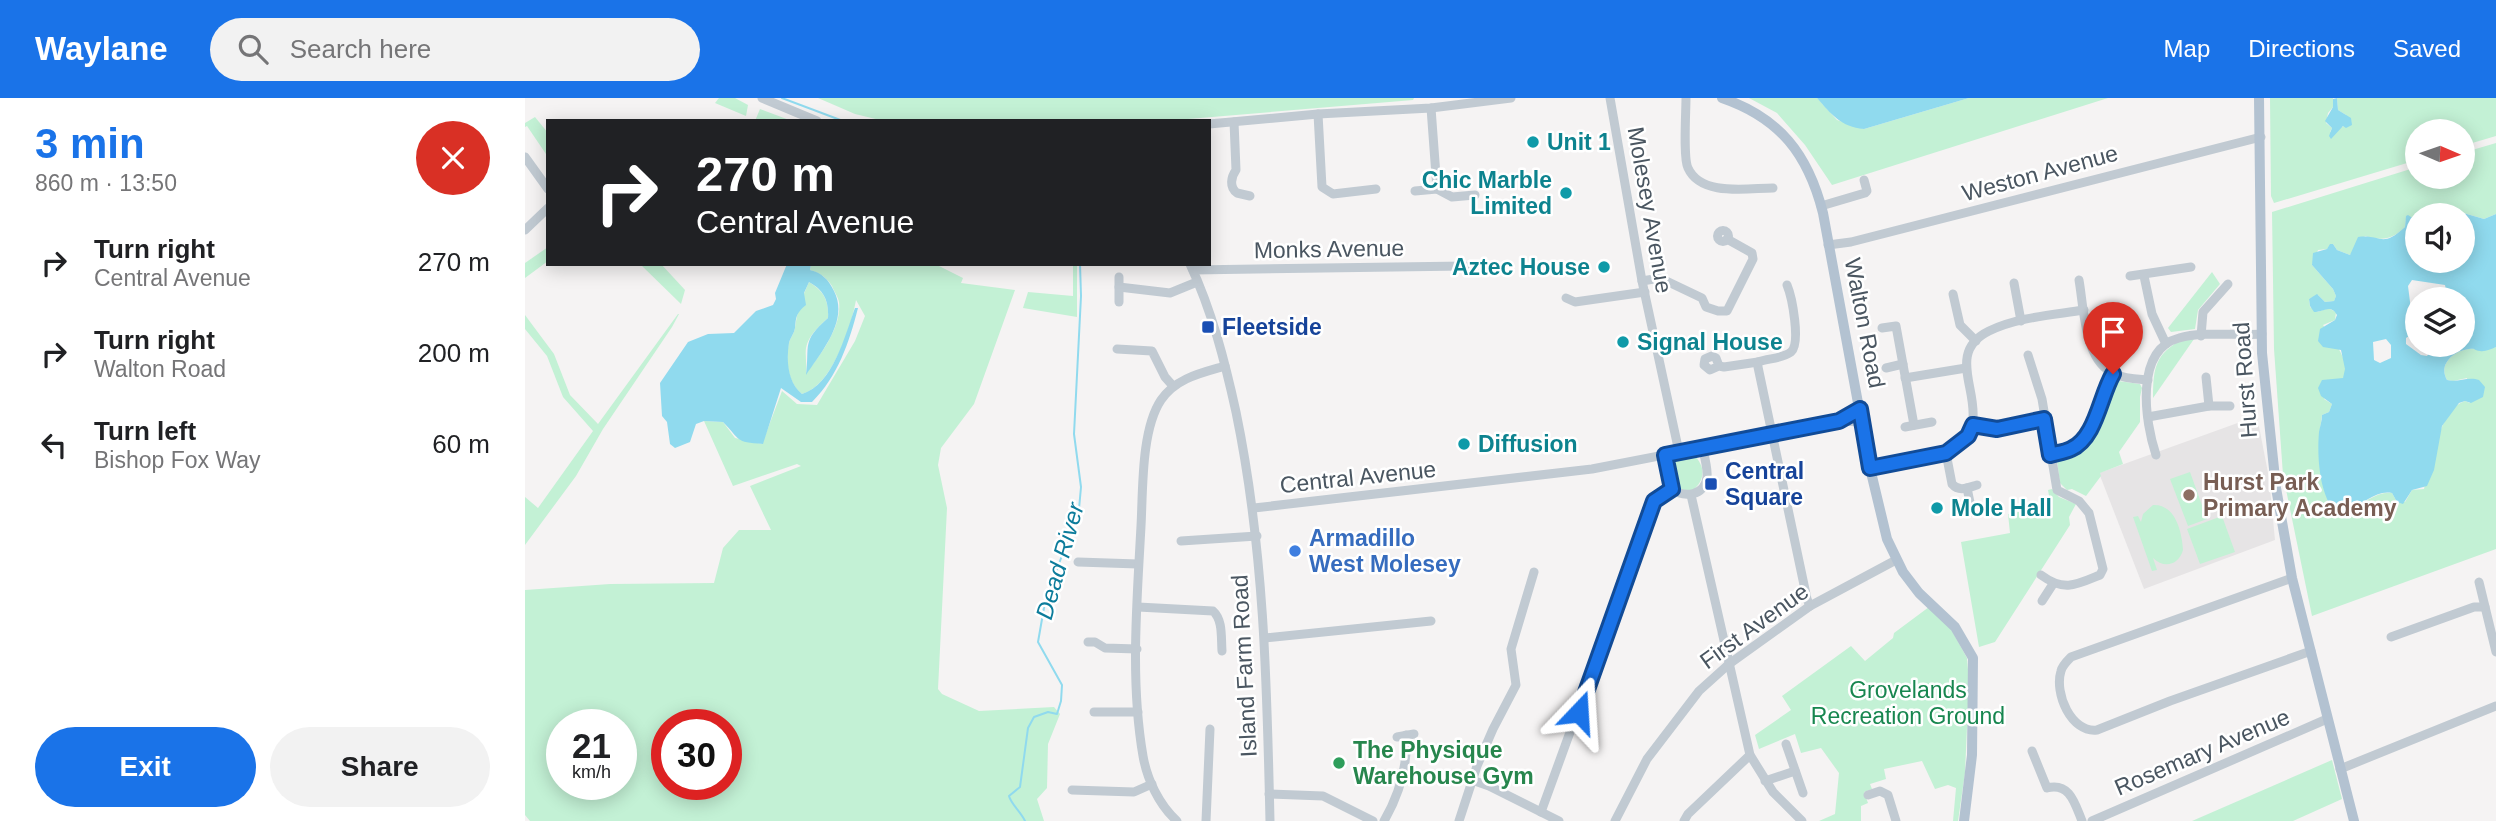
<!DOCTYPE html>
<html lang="en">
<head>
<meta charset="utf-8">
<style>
  :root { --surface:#fff; --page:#f2f2f2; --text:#202124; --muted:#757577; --accent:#1a73e8 }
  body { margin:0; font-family:Arial,sans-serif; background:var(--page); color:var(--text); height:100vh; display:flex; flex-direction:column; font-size:26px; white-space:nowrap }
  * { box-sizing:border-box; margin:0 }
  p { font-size:23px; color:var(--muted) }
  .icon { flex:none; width:38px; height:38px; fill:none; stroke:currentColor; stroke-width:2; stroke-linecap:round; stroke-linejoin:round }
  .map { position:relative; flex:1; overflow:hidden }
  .side { display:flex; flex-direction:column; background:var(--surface); width:525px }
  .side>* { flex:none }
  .top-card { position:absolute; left:21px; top:21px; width:665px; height:147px; border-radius:0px; box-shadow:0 4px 18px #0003; background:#202124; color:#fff; overflow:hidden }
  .needle { width:46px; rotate:92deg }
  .controls { position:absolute; left:1880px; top:21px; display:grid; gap:14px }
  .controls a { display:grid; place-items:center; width:70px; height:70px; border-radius:50%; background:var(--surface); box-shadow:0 4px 18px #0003; font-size:35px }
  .speed { position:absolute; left:21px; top:611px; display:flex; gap:14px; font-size:35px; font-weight:700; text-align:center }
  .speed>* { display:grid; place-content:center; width:91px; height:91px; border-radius:50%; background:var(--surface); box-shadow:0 4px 18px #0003; line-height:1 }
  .speed small { font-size:18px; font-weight:400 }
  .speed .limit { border:10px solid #d22; background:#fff; color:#111 }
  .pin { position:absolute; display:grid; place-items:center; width:60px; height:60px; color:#fff; margin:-72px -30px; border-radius:50% 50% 50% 0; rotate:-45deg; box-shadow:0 0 7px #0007 }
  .pin .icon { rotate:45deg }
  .me { position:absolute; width:77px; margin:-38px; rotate:20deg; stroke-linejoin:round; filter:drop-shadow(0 0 5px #0008) }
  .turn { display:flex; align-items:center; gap:24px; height:147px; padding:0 35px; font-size:32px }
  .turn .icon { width:91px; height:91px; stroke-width:2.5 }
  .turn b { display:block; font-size:49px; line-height:60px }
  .round { display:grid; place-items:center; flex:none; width:74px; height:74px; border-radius:37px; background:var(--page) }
  .headline { display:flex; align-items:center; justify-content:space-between; height:119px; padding:0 35px }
  h1 { font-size:42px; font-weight:700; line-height:52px; color:var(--accent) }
  .action { display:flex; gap:14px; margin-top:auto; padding:14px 35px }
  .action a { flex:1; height:80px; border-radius:42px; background:var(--accent); color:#fff; font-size:28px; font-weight:700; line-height:80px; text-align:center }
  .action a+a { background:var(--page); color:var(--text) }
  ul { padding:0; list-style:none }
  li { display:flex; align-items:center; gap:21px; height:91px; padding:0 35px }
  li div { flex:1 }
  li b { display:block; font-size:26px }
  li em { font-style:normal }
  header { display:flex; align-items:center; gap:42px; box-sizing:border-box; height:98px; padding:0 35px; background:var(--accent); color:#fff }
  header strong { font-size:33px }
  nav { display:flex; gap:38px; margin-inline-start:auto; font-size:24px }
  .search { width:490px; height:63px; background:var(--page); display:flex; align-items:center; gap:18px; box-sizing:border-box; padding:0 24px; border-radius:38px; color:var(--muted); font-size:26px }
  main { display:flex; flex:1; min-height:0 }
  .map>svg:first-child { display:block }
  .education { fill:#e6e4e5 }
  .green { fill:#c3f1d5; fill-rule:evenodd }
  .water { fill:#90daee; fill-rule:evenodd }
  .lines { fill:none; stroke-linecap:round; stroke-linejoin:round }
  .stream { stroke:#90daee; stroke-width:2 }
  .minor { stroke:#c1cad2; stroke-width:9 }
  .major { stroke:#b3c2d1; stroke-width:10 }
  .route-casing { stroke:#114b97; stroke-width:18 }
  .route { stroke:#1a73e8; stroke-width:12 }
  .culture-dot { fill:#0f9aa8; stroke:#fff; stroke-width:2.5 }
  .transit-dot { fill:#1a4fb4; stroke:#fff; stroke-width:2.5 }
  .education-dot { fill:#8d6e63; stroke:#fff; stroke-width:2.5 }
  .shop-dot { fill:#3f7fe0; stroke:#fff; stroke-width:2.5 }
  .leisure-dot { fill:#2e9e5b; stroke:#fff; stroke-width:2.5 }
  .labels { text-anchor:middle; stroke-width:5; stroke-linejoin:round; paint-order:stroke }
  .culture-label { font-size:23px; font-weight:bold; fill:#0d838f; stroke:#fff; text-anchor:start }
  .street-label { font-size:23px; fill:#4a5661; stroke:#fff }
  .transit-label { font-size:23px; font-weight:bold; fill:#164399; stroke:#fff; text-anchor:start }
  .education-label { font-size:23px; font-weight:bold; fill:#785e54; stroke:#fff; text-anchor:start }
  .shop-label { font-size:23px; font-weight:bold; fill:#366cbe; stroke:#fff; text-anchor:start }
  .park-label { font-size:23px; fill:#17864f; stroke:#fff }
  .leisure-label { font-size:23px; font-weight:bold; fill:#27864d; stroke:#fff; text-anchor:start }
  .water-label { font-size:24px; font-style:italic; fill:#0c7c9b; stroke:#fff }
</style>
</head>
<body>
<header>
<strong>Waylane</strong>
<div class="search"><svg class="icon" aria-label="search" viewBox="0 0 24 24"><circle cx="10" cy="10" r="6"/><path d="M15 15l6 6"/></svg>Search here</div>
<nav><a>Map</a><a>Directions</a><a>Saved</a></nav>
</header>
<main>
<section class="side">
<div class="headline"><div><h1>3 min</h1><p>860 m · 13:50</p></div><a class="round" style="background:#d93025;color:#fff"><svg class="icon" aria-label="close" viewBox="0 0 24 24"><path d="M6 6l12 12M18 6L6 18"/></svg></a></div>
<ul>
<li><svg class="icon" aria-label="right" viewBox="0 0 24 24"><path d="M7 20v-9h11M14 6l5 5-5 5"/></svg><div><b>Turn right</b><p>Central Avenue</p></div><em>270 m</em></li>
<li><svg class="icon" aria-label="right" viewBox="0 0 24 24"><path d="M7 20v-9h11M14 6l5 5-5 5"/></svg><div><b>Turn right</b><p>Walton Road</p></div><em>200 m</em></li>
<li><svg class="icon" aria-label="left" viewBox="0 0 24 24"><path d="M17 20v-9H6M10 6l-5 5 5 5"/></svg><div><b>Turn left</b><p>Bishop Fox Way</p></div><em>60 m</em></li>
</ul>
<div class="action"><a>Exit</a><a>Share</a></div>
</section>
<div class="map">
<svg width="1971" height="723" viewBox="0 0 1971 723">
  <rect width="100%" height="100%" fill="#f5f3f3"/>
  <path class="education" d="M1732 318 1744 380 1750 442 1619 491 1574 375Z"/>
  <g class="green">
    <path d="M194 0H210L223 7 221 18 190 5Z"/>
    <path d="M293 0H889L888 2 639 23H359L330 16Z"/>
    <path d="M1224 0H1292L1312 22 1339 31 1444 0H1583L1307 87 1280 47 1252 15Z"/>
    <path d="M1745 0H1808V9L1803 15 1801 25 1807 30 1805 34 1819 28 1821 17 1813 12 1812 0H1971V38L1937 48V33H1892V62L1749 105 1746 98Z"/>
    <path d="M235 11 267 23H230Z"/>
    <path d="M10 19 23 35V59L2 28 0 29V25Z"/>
    <path d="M1971 45V116L1959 121 1935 114 1923 117H1892V123L1881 121 1880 129C1866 142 1858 143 1840 138L1825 157 1812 152 1808 146 1802 151 1793 152 1787 167 1808 191 1811 198 1809 203 1800 204 1793 197 1784 201 1785 209 1793 214 1803 210 1811 214 1810 222 1798 227C1805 238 1828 266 1819 279 1816 284 1803 295 1799 301L1807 306 1804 314 1797 317 1794 339 1799 391 1814 415C1832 411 1851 392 1867 395L1872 404H1880L1887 392 1899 391C1905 367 1915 310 1940 303L1945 305 1942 280 1928 283 1922 282C1913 267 1928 253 1944 251 1956 249 1955 254 1971 249V451L1787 518 1758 377 1749 251 1747 114 1892 69V79H1937V55Z"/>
    <path d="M23 149V163L0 180V165Z"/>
    <path d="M115 166H136L160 192 156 206Z"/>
    <path d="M286 166H410L438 180 436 185 490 192 449 306 416 350 413 367 422 410 413 591 417 596 454 613 529 609 535 616 523 646 522 690 512 701 519 723H5L0 717V492L85 486 189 485 198 450 214 432H246L225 388 276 368 272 366 208 388 179 323 198 324 210 340 237 346 257 293 272 306 292 307 330 243 340 218 331 202C326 230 307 288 277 296 263 285 260 263 264 245 265 240 269 236 270 230 272 214 277 199 284 184 299 193 304 203 303 220 295 227 283 238 281 250 280 258 282 267 281 275 296 257 317 228 314 204 313 199 309 193 307 188 301 179 295 175 285 172ZM37 626H96V686H37ZM142 626H201V686H142Z"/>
    <path d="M548 166H552V219L498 210 503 194 548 198Z"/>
    <path d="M1687 174 1695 186 1673 212 1670 231 1646 234 1643 230Z"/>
    <path d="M153 216H154L147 229 78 331 51 378 0 447V399L13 410 68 333 38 299 22 258 0 231V217L29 256 45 297 73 326Z"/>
    <path d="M1658 241H1669L1628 300C1628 270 1630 256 1658 241Z"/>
    <path d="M1593 283 1615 286 1617 290 1615 299V324L1594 354 1598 366 1575 375 1576 378 1561 398 1547 391 1542 392 1535 385 1532 363 1538 358 1550 353 1572 322 1578 318 1586 296 1585 292 1589 284Z"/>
    <path d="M1170 358C1182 371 1179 385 1165 394L1152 390 1146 368 1147 363Z"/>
    <path d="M1665 374 1682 421 1663 428 1645 381Z"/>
    <path d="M1527 391 1534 399 1551 406 1544 419 1545 427 1470 544 1454 549 1436 444 1485 435 1483 416 1498 413 1506 419 1525 403 1523 392Z"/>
    <path d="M1628 407C1650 406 1657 433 1658 452 1654 467 1639 471 1628 460L1632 472 1627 473 1608 419 1613 418 1616 424 1618 416Z"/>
    <path d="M1697 418 1710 454 1675 466 1662 431Z"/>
    <path d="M1404 509 1421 522 1442 560 1444 583 1440 675 1433 723H1428L1431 690 1423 687 1410 691 1397 663 1359 671 1361 681 1345 686 1347 691 1339 694 1343 705 1336 708V723H1294L1310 716 1314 675 1296 650 1276 655 1270 636 1234 651 1230 637 1266 612 1257 598 1326 548 1340 563 1368 540 1369 535Z"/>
    <path d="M1807 662 1817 701 1768 723H1667Z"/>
  </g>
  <g class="water">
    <path d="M1292 0H1444L1339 31C1316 29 1306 16 1292 0Z"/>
    <path d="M1812 0 1813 12 1826 20 1827 27 1821 30 1818 28 1806 41 1804 38 1807 30 1800 23 1808 9V1Z"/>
    <path d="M1935 114 1959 121 1971 116V249C1966 251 1960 254 1955 253 1947 252 1952 250 1944 251 1928 253 1913 267 1922 282 1933 285 1943 278 1954 282L1960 289 1958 299 1946 305 1940 303 1934 305 1917 328 1909 372 1902 388 1887 392 1878 406 1872 404 1867 395C1846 391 1832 416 1810 414 1794 395 1792 358 1794 334 1795 328 1797 323 1797 317L1804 314 1807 306 1796 298 1793 290 1797 282 1818 280 1820 271 1816 252 1798 249 1793 243 1795 231 1810 222 1812 217C1805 205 1798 215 1789 214L1785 208 1784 201 1792 196 1800 204 1809 203 1811 198 1808 191 1787 167 1788 155 1802 151 1805 146H1808L1812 152 1825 157 1833 139C1857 136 1856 151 1880 129L1881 118 1883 117 1892 123V163H1937V117H1923ZM1887 182 1920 187 1921 192 1908 195 1899 201H1937V247H1905L1908 250 1902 258 1896 257 1881 246V240L1887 236 1892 238V210L1889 213 1886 212 1883 188ZM1861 241 1866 247V260L1855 265 1849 262 1848 244Z"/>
    <path d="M262 166H286L285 172C297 175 303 181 309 193 324 222 297 253 281 277 285 246 276 244 303 220 304 203 299 192 284 184L279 195 281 207C271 215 271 219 270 230 269 236 265 240 264 245 261 263 263 285 277 296 308 287 320 237 330 210H333C324 245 313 278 287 304H276L256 290 238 346C209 344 216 342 198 324L179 323 171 326 165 344 150 350 145 346 142 324 137 318 135 285 163 244 183 236 209 235 231 213 248 207 251 201 250 195Z"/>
  </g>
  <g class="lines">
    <g class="stream">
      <path d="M257 0 318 23"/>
      <path d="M500 723C496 714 486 706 484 698L495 689 503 630 509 619 523 614 532 616 536 603 537 587 513 544 520 504 554 411 556 389 549 336 556 198 555 166"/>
    </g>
    <g class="minor">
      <path d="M237 0 292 23"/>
      <path d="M1085 0 1117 183 1154 354"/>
      <path d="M1161 0C1161 14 1158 60 1163 70 1176 99 1223 90 1248 90"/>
      <path d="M793 16 797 89 808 96 851 91"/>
      <path d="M709 24 711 72C706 79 704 89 712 95L725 98"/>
      <path d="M684 26 793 16 906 10 986 0"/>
      <path d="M0 59 23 91"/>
      <path d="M912 91 927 99 950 97"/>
      <path d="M890 93 912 91 906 10"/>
      <path d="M1296 108 1340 95 1342 93 1339 82"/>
      <path d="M0 132 23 110"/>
      <circle cx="1198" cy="138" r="5.5"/>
      <path d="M1303 147 1326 144 1736 39"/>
      <path d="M665 166C687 213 700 264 711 314 739 449 742 585 745 723"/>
      <path d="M668 172 940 168"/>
      <path d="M1605 178 1666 169"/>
      <path d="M1619 178 1627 216 1641 246"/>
      <path d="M594 179V204"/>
      <path d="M1554 182C1559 210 1559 264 1590 276 1600 281 1612 281 1623 282"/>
      <path d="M1117 183 1135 180 1177 200 1181 209 1193 213H1202L1228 161 1227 155 1202 141"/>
      <path d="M1489 185 1496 223"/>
      <path d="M1262 187C1267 199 1276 245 1266 254 1257 261 1243 260 1233 264V269L1282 501 1285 508"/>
      <path d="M594 189 645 195 672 184"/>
      <path d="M1428 196 1435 227 1451 243"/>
      <path d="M1041 200 1050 204 1120 194"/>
      <path d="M1357 230 1371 228 1389 327"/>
      <path d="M1676 238 1678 214 1703 186"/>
      <path d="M592 251 627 253 640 279 648 288"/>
      <path d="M1503 257 1517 301 1532 392 1554 403 1564 415 1578 471 1575 477C1551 487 1539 494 1516 477"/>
      <path d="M1194 268 1191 260 1187 258 1180 261 1179 267 1185 272 1194 268 1199 269 1233 264"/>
      <path d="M1361 270 1378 266"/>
      <path d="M1681 279 1684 308"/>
      <path d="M1380 280 1441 270"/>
      <path d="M1623 319 1684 308H1705"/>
      <path d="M1448 328 1472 331 1519 321"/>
      <path d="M1380 329 1407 324"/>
      <path d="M1421 355 1427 386C1434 394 1442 390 1452 387"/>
      <path d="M1140 357 1147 391C1159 400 1180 398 1182 379 1183 370 1179 359 1178 350"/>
      <path d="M1525 357 1547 351 1562 339 1588 276"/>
      <path d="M1631 357C1620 324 1609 252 1654 240 1678 233 1712 238 1737 236"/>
      <path d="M1345 370C1364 366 1416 360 1429 351 1479 316 1409 260 1464 233 1493 219 1528 217 1559 212"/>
      <path d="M1442 390 1447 414"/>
      <path d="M1166 397 1225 657 1248 694 1277 723"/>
      <path d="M729 410 1067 371 1314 323 1338 324"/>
      <path d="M656 443 732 438"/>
      <path d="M553 464 613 466"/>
      <path d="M1767 480 1546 559C1542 563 1537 568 1536 573 1529 595 1546 635 1572 632L1645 603 1786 553"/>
      <path d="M1954 484 1971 554"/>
      <path d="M1517 503 1528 486"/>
      <path d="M613 509 688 513C698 522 696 539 697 553"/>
      <path d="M1866 539 1949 509H1960"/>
      <path d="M740 540 906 523"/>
      <path d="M563 544H570L580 550 612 551"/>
      <path d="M569 614H613"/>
      <path d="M872 639 889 636"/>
      <path d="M1261 646 1278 695"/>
      <path d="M1507 653 1522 690C1545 684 1550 706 1557 723"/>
      <path d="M1815 671 1971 608"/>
      <path d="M947 682 964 688 1034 723"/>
      <path d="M1240 683 1270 673"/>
      <path d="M547 692 609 694 627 686"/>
      <path d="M744 696 798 698 848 723"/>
      <path d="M1343 697 1355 693 1363 697 1371 723"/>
      <path d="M1016 714 1129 403 1147 391"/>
      <path d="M652 723C634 707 622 681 618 658 605 583 612 503 616 428 618 392 616 332 636 302 651 280 676 275 700 268"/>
      <path d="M681 723 685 631"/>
      <path d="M859 723C874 697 883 667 881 637"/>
      <path d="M934 723 952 668 968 631 991 587 986 551 1009 474"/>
      <path d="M1090 723 1122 661 1174 593 1204 566 1285 508 1371 462"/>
      <path d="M1159 723 1163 716 1225 657"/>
      <path d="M1567 723 1802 621"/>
    </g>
    <g class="major">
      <path d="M1197 0C1255 20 1283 56 1298 115L1345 370 1362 441 1378 474 1394 495 1430 529 1448 560 1447 657 1439 723"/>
      <path d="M1734 0 1737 255 1751 390 1767 480 1829 723"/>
    </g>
  </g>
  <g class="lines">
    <g class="route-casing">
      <path id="route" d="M1054 614 1129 403 1147 391 1140 357 1314 323 1335 311 1345 370 1421 355 1443 338 1448 327 1472 331 1519 321 1525 357C1532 355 1540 354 1546 351 1571 340 1575 298 1588 276"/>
    </g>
    <use href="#route" class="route"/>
  </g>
  <g class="culture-dot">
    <circle cx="1008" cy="44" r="7"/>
    <circle cx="1041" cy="95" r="7"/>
    <circle cx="1079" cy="169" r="7"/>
    <circle cx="1098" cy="244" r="7"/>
    <circle cx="939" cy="346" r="7"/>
    <circle cx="1412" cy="410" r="7"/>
  </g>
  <g class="transit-dot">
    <rect x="676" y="222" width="14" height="14" rx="3.5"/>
    <rect x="1179" y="379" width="14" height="14" rx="3.5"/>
  </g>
  <circle class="education-dot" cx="1664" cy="397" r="7"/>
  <circle class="shop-dot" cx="770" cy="453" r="7"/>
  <circle class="leisure-dot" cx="814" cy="665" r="7"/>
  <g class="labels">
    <g class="culture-label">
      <text x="1022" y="52">Unit 1</text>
      <text x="1027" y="90" text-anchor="end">Chic Marble<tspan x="1027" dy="26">Limited</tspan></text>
      <text x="1065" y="177" text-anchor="end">Aztec House</text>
      <text x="1112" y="252">Signal House</text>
      <text x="953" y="354">Diffusion</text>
      <text x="1426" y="418">Mole Hall</text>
    </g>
    <g class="street-label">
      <text transform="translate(1515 75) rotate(-15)" y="8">Weston Avenue</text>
      <text transform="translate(1125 112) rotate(80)" y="8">Molesey Avenue</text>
      <text transform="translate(804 151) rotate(-1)" y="8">Monks Avenue</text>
      <text transform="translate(1340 225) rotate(79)" y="8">Walton Road</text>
      <text transform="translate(1720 282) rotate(-94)" y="8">Hurst Road</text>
      <text transform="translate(833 379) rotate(-6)" y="8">Central Avenue</text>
      <text transform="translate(1229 528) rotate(-36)" y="8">First Avenue</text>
      <text transform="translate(719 568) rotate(-93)" y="8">Island Farm Road</text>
      <text transform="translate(1677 654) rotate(-23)" y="8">Rosemary Avenue</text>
    </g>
    <g class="transit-label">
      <text x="697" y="237">Fleetside</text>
      <text x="1200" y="381">Central<tspan x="1200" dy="26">Square</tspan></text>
    </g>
    <g class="education-label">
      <text x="1678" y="392">Hurst Park<tspan x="1678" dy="26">Primary Academy</tspan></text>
    </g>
    <g class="shop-label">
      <text x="784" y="448">Armadillo<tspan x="784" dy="26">West Molesey</tspan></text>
    </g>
    <g class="park-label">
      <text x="1383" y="600">Grovelands<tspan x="1383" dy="26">Recreation Ground</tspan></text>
    </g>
    <g class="leisure-label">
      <text x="828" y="660">The Physique<tspan x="828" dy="26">Warehouse Gym</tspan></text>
    </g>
    <g class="water-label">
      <text transform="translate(535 463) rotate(-74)" y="8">Dead River</text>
    </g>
  </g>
</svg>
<div class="controls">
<a><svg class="needle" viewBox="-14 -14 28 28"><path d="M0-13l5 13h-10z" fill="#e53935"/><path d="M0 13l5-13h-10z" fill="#757577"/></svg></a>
<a><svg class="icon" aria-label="sound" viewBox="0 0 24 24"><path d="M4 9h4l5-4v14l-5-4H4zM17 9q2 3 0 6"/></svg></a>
<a><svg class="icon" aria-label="layers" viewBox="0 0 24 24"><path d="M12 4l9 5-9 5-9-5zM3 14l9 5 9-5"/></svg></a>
</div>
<div class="speed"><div>21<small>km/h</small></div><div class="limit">30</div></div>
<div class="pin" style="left:1588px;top:276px;background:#d93025"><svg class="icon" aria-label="arrive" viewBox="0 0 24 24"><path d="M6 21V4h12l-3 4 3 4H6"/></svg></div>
<svg class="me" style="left:1054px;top:614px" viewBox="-20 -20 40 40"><path d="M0-17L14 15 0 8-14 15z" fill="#1a73e8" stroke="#fff" stroke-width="4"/></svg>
<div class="top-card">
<div class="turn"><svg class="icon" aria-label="right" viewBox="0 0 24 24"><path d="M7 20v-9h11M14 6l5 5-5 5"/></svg><div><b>270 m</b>Central Avenue</div></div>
</div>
</div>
</main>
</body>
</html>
